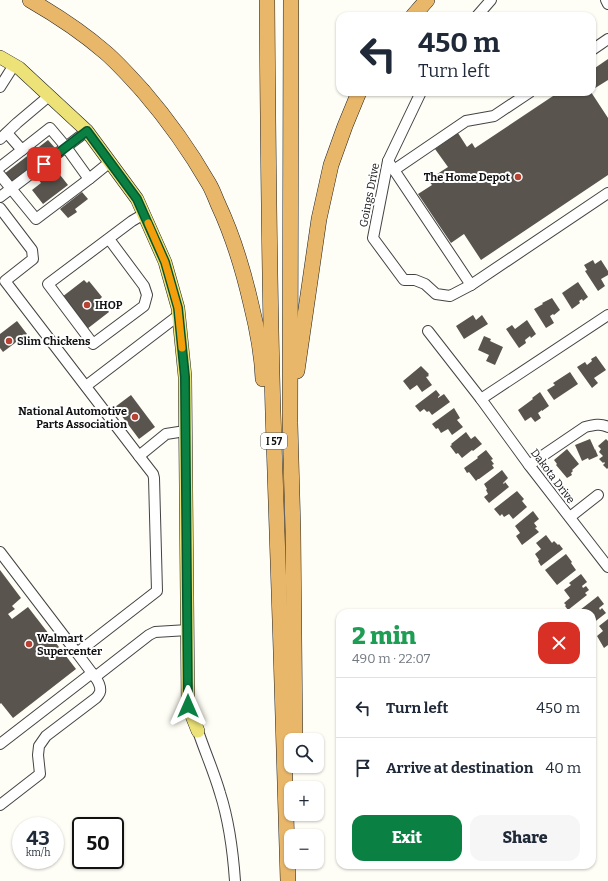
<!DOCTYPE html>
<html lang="en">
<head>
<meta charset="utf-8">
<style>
  :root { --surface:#fff; --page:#f6f6f7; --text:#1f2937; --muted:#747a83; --line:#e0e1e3; --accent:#0b8043 }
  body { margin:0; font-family:Bitter,serif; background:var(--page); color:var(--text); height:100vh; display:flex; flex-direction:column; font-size:15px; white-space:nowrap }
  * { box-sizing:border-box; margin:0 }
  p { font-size:13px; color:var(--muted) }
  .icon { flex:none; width:22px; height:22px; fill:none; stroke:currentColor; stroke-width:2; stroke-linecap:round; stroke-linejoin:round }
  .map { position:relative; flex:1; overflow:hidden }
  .side { position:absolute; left:336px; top:609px; width:260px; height:260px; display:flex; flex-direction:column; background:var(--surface); border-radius:12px; box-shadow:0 1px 3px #0004 }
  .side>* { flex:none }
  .banner { position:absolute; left:336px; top:12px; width:260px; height:84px; border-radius:12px; box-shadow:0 1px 3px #0004; background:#fff; color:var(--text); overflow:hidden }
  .controls { position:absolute; left:284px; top:733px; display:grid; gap:8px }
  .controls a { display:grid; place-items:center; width:40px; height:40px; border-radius:8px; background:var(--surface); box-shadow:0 1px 3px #0004; font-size:20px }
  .speed { position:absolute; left:12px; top:817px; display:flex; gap:8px; font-size:20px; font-weight:700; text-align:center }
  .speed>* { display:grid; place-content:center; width:52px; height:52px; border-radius:50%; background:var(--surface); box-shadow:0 1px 3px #0004; line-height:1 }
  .speed small { font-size:10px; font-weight:400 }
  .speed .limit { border:2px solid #111; border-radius:6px; background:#fff; color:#111 }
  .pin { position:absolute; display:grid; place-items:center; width:34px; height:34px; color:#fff; margin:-17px; border-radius:8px; box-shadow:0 2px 6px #0006 }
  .me { position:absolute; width:44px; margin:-22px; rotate:0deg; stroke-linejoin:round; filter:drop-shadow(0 0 3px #0008) }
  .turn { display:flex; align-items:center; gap:14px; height:84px; padding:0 16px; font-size:18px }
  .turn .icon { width:52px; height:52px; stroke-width:2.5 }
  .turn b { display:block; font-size:28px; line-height:34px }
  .round { display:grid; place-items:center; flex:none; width:42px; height:42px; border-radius:12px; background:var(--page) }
  .head { display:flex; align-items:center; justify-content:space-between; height:68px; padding:0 16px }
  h1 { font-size:24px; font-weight:800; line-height:30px; color:#1e9e55 }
  .cta { display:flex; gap:8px; margin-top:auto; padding:8px 16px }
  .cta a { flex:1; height:46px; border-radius:12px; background:var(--accent); color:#fff; font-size:16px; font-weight:800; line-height:46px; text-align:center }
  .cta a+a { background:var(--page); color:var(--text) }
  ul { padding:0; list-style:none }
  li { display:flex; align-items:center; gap:12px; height:60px; padding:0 16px; border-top:1px solid var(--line) }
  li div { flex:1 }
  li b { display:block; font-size:15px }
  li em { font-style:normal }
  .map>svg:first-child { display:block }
  .building { fill:#59544e }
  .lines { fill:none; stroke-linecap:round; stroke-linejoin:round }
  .minor-casing { stroke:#444; stroke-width:12 }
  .major-casing { stroke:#222; stroke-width:14 }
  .highway-casing { stroke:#222; stroke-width:16 }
  .minor { stroke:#fff; stroke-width:10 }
  .major { stroke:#ece277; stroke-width:13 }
  .highway { stroke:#e8b76a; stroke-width:15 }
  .route-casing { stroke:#07532c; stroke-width:10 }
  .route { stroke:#0b8043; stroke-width:7 }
  .slow { stroke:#f59e0b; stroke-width:7 }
  .poi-dot { fill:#b64234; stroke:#fff; stroke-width:1.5 }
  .labels { text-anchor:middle; stroke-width:4; stroke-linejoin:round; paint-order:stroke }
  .shield { fill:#fff; stroke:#585858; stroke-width:1 }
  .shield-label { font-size:10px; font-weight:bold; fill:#111 }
  .poi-label { font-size:11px; font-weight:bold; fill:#111; stroke:#fff; text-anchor:start }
  .street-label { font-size:11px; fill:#111; stroke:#fff }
</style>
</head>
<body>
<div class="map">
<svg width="608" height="881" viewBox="0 0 608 881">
  <rect width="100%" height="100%" fill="#fefef6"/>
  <g class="building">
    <path d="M608 59V80L592 90V70Z"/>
    <path d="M559 92H591L608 118V175L481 260 464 234 451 243 418 194 432 185 428 180 448 167 435 149 458 133 467 147 472 143 475 148Z"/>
    <path d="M48 140 55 148 36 163 48 178 57 171 68 185 43 204 32 190 41 183 29 168 11 182 4 174Z"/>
    <path d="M82 192 88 199 75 209 77 212 68 218 60 209Z"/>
    <path d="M593 260 595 264 601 260 608 271V275L601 279 605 286 598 291 585 271 587 270 584 265Z"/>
    <path d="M84 280 87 283 89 281 102 297 100 299 109 312 87 329 62 297Z"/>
    <path d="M578 282 588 297 583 301 582 299 579 301 580 303 572 309 562 293Z"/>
    <path d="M552 298 560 310 554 315 553 314 550 316 554 323 546 328 534 309 543 304 542 303Z"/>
    <path d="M473 315 476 320 482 315 488 324 464 339 456 326Z"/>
    <path d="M527 320 536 334 531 338 530 336 525 340 526 343 519 348 506 329 512 325 515 329Z"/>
    <path d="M17 321 27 334 3 352 0 348V334Z"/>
    <path d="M484 336 491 339 490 341 503 347 495 365 486 361 489 355 478 350Z"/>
    <path d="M596 356 606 370 594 378 598 383 592 388 577 367 585 362 587 365 592 361 591 359Z"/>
    <path d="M421 366 429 374 428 375 429 376 426 377 432 385 422 392 417 385 410 390 403 381Z"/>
    <path d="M570 372 578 384 554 400 547 390 555 385 553 383Z"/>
    <path d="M436 390 440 395 438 397V398L444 394 450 402 432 415 429 411 427 412 424 409 420 412 415 406Z"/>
    <path d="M540 392 549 406 542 411V410L538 413 541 418 535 422 531 417 525 421 518 410 533 399 532 398Z"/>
    <path d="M131 395 155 427 139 439 115 407Z"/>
    <path d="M454 408 460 418 457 420 463 427 452 435 448 429 441 433 438 428 436 429 432 424Z"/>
    <path d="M466 432 471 439 475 436 482 444 473 451 472 450 462 458 458 453 456 454 450 446 452 445 451 444Z"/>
    <path d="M590 439 595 450V449L598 456 589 460 588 458 582 461 575 445Z"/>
    <path d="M606 439 608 441V468L607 469 603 465 605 463 604 462 603 463 599 459 603 456 599 452 601 449 598 446Z"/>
    <path d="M567 449 579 464 572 470 573 471 571 473 572 475 567 478 556 465 557 464 554 460Z"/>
    <path d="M486 450 493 459 491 460 494 464 492 465 494 468 479 479H478L476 481 469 472 467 473 464 468 478 458 477 457Z"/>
    <path d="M502 470 508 478 503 483 504 484 505 482 509 487 489 503 484 497 488 494 486 490 487 489 484 484Z"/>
    <path d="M517 491 524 499 522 501 527 507 513 519 509 514 504 517 502 514 500 516 494 509Z"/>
    <path d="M533 511 539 519 534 523 537 527 535 528 539 532 522 545 516 536 520 533 515 526Z"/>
    <path d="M546 535 552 543 554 541 558 545 559 544 563 549 541 566 538 561 539 560 535 554 541 549 536 543Z"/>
    <path d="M566 554 572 562 571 563 576 570 557 585 545 570Z"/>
    <path d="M0 570 21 598 12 606 15 609 8 614 12 619 28 607 76 669 13 718 1 703 0 704Z"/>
    <path d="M581 574 587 582 582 586 583 588 586 586 589 590 585 593 587 595 568 610 565 606 566 605 564 603 570 598 564 590 571 585 569 583Z"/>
    <path d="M598 596 604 604 599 608 600 610 602 608 606 613 592 624V613H582L580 610Z"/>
    <path d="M608 619V645L604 648 597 636 603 631 599 626Z"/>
  </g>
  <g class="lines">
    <g class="minor-casing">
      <g id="minor">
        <path d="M606 0 608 4"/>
        <path d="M477 16 491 0"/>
        <path d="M592 50 608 39"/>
        <path d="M0 87 14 65"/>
        <path d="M421 92 388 161 373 238 404 280H415L425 284 436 294 450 296 471 285"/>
        <path d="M7 133 22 150 50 128 66 147 89 179 110 162"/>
        <path d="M0 139 17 123 49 96"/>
        <path d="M388 161 471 285 608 193"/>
        <path d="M0 167 22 150"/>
        <path d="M394 170 466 121 494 116 530 92"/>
        <path d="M0 175 36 219 89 179"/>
        <path d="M0 197 87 131"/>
        <path d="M0 208 32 250 33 259 5 281 139 456 153 474 154 478 157 591 77 653 95 677 149 635 155 632 188 630"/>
        <path d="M109 239 144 286 147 295 144 306 93 344 48 284 132 221 144 214"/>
        <path d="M428 331 481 399 529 465 608 567"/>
        <path d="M86 386 179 315"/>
        <path d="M481 399 608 315"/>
        <path d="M139 456 166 434 185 431"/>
        <path d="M529 465 585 427C593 425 601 423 608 427"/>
        <path d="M570 517 598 495"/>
        <path d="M0 552 77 653"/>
        <path d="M198 731C205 752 214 772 220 793 229 821 233 852 235 881"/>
        <path d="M0 744 92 673"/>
        <path d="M0 805 40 774 38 755 39 746 46 736 96 698C97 697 100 693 100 692 101 687 98 681 95 677"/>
      </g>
    </g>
    <g class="major-casing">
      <path id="major" d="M0 57 19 68 87 131 137 199 165 262 178 308 185 377 188 706 198 731"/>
    </g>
    <g class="highway-casing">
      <g id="highway">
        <path d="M30 0C56 15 82 32 105 52 119 64 131 78 143 91 168 120 190 151 209 184 213 191 215 197 218 204 233 236 243 269 251 304 257 328 262 354 263 379"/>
        <path d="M267 0C268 137 269 275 273 412 278 568 284 725 288 881"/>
        <path d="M291 0 290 423 293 531 295 740"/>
        <path d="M413 16 427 0"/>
        <path d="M297 371 319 219 331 165 345 126 359 92"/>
      </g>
    </g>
    <use href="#minor" class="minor"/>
    <use href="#major" class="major"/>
    <use href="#highway" class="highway"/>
  </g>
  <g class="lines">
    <g class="route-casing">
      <path id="route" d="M44 164 87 131 137 199 165 262 178 308 185 377 188 706"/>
    </g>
    <use href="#route" class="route"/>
    <path class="slow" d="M148 223 165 262 178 308 182 348"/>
  </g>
  <g class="poi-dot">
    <circle cx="518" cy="177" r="4"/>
    <circle cx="87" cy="305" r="4"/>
    <circle cx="9" cy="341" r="4"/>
    <circle cx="135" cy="417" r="4"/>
    <circle cx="29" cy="644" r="4"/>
  </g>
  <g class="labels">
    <rect class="shield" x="261" y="433" width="26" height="16" rx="3"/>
    <g class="shield-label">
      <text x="274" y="445">I 57</text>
    </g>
    <g class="poi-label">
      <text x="510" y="181" text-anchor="end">The Home Depot</text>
      <text x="95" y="309">IHOP</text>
      <text x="17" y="345">Slim Chickens</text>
      <text x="127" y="415" text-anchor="end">National Automotive<tspan x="127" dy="13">Parts Association</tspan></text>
      <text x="37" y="642">Walmart<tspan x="37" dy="13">Supercenter</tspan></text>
    </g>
    <g class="street-label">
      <text transform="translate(369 195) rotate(-79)" y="4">Goings Drive</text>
      <text transform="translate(553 476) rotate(53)" y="4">Dakota Drive</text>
    </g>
  </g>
</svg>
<div class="controls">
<a><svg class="icon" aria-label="search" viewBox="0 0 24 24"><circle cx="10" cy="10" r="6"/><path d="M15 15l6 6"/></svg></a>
<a>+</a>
<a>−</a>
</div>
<div class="speed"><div>43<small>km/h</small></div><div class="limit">50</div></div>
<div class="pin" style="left:44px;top:164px;background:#d93025"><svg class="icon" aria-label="arrive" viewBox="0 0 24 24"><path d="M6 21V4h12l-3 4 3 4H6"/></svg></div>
<svg class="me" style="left:188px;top:706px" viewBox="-20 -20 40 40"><path d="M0-17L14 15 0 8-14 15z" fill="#0b8043" stroke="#fff" stroke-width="4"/></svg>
<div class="banner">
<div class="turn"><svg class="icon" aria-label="left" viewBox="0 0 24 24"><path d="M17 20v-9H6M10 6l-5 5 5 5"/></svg><div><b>450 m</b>Turn left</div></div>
</div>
<section class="side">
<div class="head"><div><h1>2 min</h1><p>490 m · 22:07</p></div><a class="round" style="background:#d93025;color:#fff"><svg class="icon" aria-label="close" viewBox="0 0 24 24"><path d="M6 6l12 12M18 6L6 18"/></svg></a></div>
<ul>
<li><svg class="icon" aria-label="left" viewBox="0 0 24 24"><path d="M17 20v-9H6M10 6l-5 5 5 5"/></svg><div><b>Turn left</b></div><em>450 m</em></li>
<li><svg class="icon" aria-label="arrive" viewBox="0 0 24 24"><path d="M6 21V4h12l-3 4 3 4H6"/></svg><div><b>Arrive at destination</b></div><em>40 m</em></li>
</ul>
<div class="cta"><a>Exit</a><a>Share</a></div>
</section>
</div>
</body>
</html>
